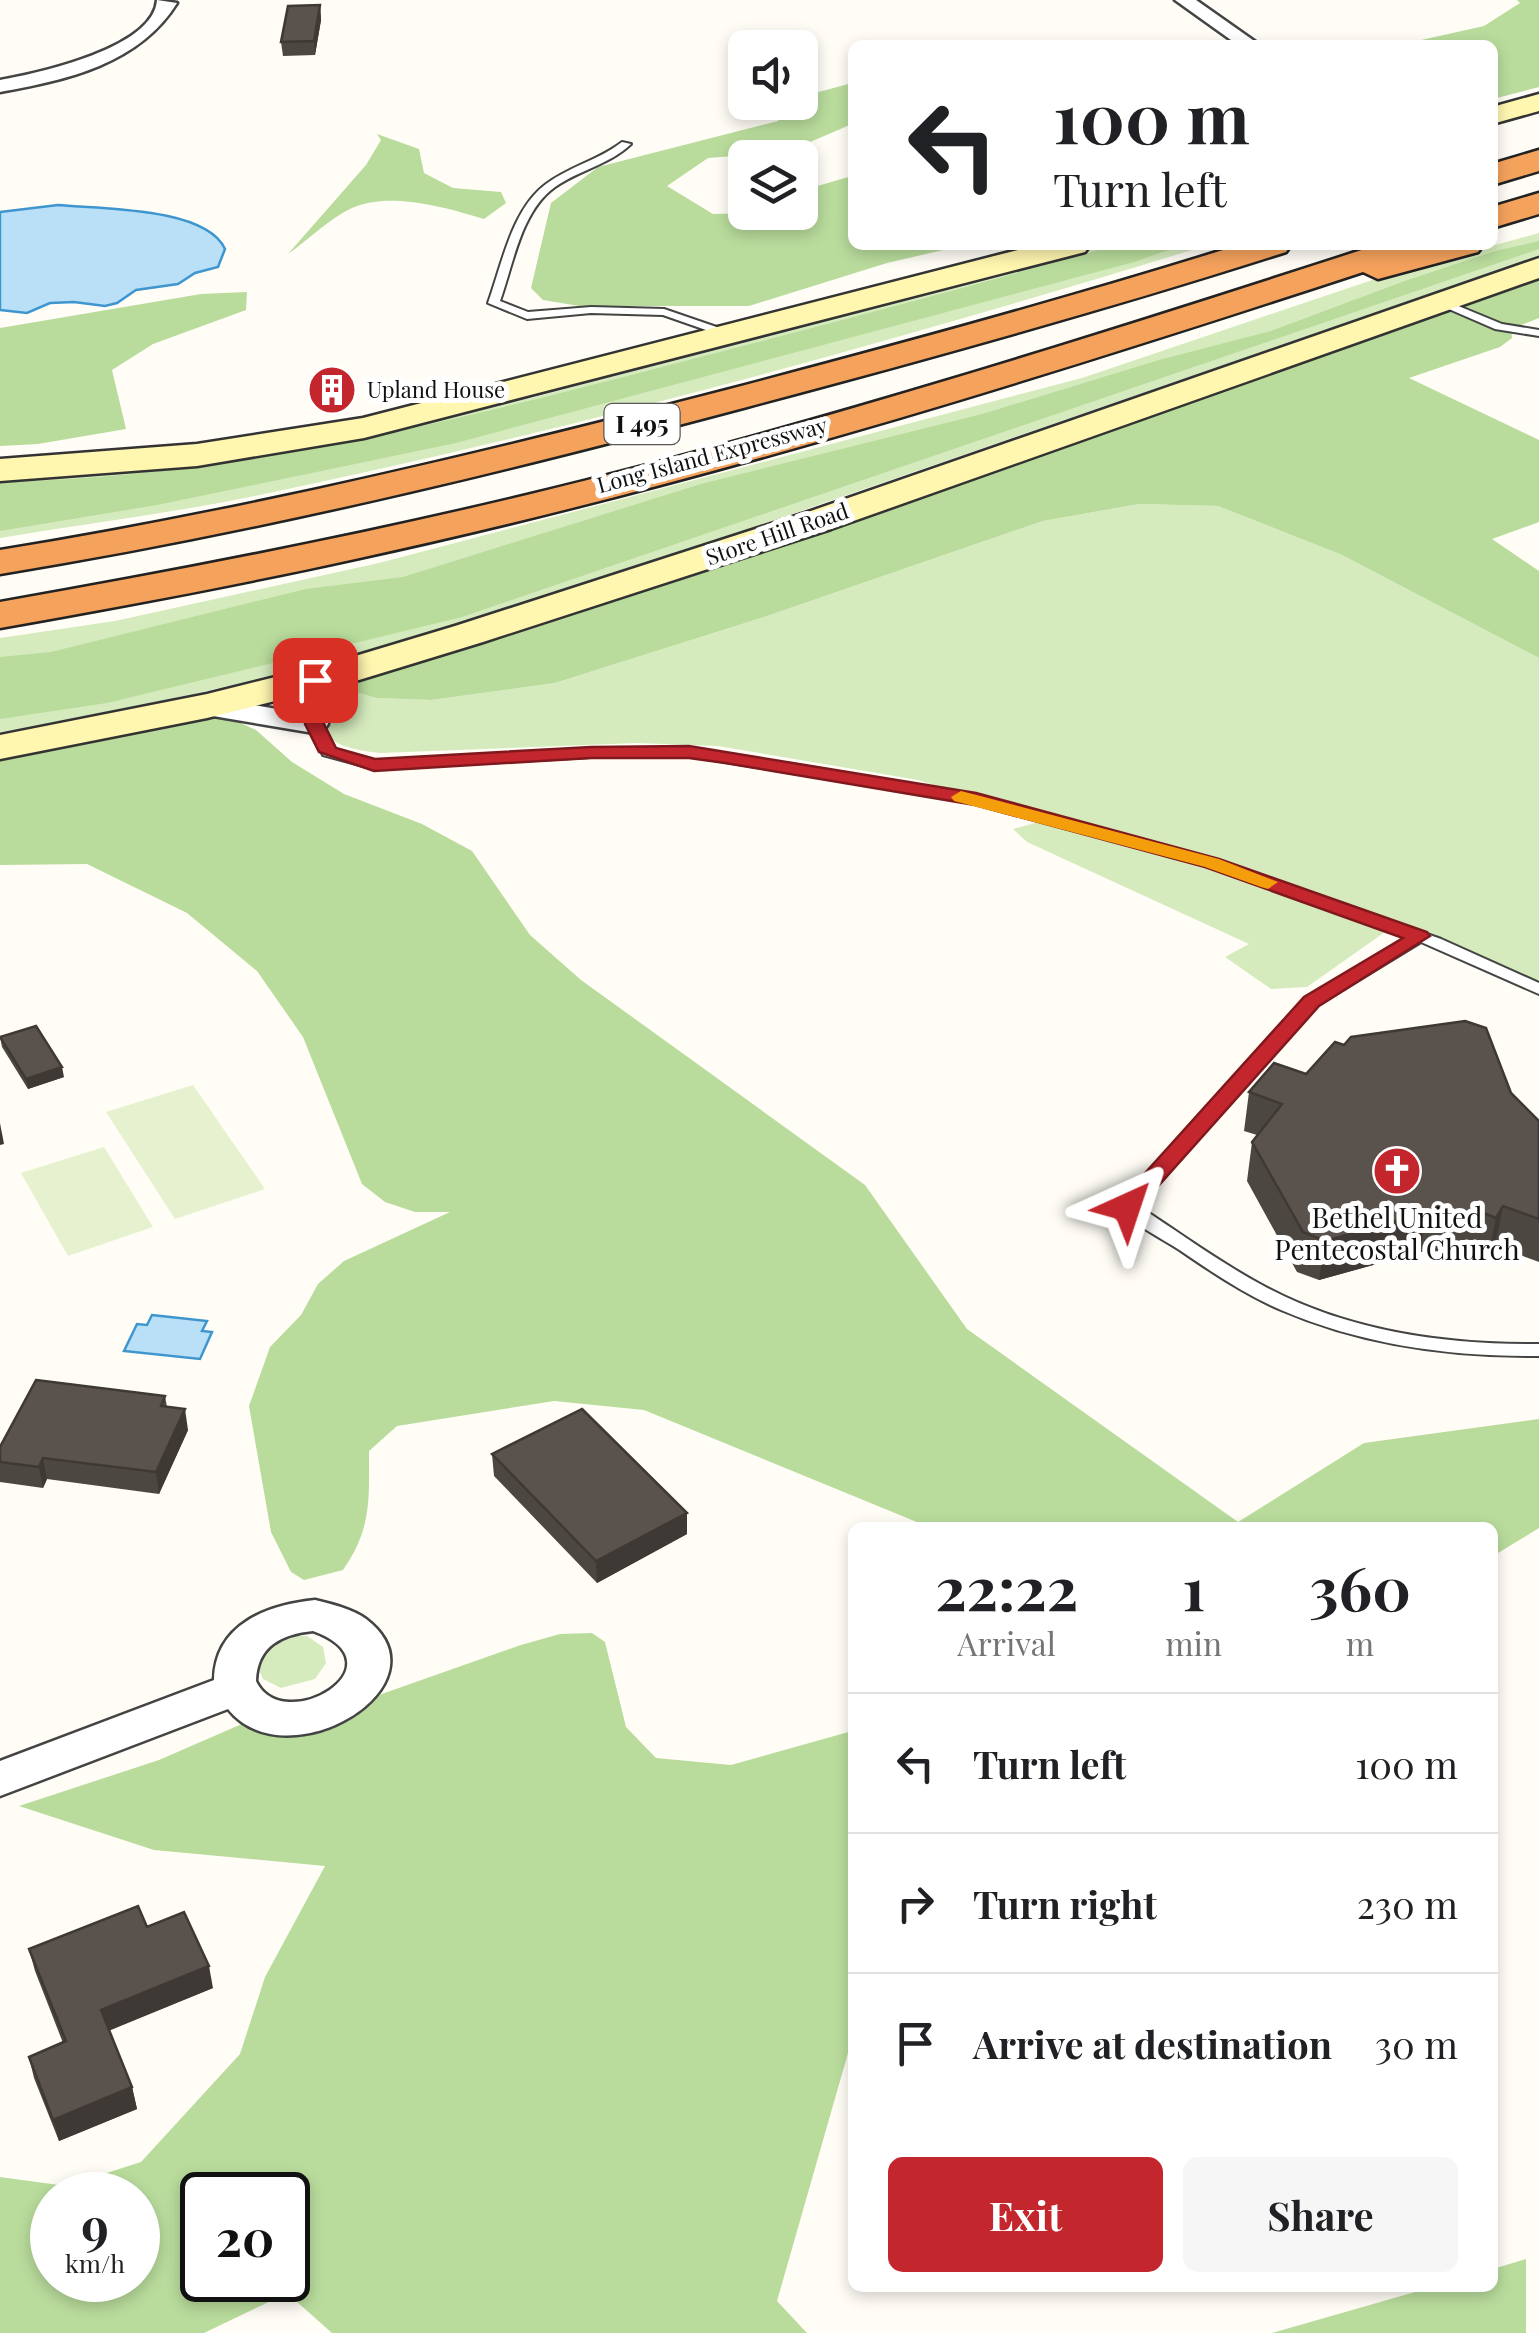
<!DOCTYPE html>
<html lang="en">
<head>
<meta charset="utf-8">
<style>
  :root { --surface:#fff; --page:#f6f6f6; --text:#202124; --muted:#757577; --line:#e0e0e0; --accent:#c4262e }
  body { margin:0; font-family:"Playfair Display",serif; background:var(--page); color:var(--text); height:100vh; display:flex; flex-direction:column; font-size:38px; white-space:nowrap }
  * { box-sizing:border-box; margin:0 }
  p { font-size:32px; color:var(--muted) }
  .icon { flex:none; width:55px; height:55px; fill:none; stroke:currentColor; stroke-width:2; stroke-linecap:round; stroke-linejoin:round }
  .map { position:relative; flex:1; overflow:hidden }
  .drawer { position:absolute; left:848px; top:1522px; width:650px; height:770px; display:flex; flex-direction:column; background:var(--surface); border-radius:15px; box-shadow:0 5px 15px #0003 }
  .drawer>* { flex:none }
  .hud { position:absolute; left:848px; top:40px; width:650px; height:210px; border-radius:15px; box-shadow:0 5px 15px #0003; background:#fff; color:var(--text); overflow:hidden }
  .tools { position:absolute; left:728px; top:30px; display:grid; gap:20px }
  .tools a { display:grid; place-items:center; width:90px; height:90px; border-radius:15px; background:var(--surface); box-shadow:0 5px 15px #0003; font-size:50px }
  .speed { position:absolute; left:30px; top:2172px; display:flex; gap:20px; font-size:50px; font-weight:700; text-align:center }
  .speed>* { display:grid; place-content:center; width:130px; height:130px; border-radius:50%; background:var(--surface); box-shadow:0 5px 15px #0003; line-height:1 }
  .speed small { font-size:25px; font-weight:400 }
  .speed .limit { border:5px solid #111; border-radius:15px; background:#fff; color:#111 }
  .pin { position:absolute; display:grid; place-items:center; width:85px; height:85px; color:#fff; margin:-42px; border-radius:20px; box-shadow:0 5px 15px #0006 }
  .me { position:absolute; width:110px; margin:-55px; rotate:42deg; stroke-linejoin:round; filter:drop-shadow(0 0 8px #0008) }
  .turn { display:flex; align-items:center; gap:35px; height:210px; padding:0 40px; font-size:45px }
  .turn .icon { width:130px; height:130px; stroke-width:2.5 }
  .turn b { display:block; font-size:70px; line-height:85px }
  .eta { display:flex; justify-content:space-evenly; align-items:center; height:170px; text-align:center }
  .eta b { font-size:60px; font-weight:700; line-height:70px }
  .action { display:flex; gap:20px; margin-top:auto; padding:20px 40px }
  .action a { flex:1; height:115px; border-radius:15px; background:var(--accent); color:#fff; font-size:40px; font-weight:700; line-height:115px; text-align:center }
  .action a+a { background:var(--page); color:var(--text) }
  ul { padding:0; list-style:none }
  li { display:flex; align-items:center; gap:30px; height:140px; padding:0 40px; border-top:2px solid var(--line) }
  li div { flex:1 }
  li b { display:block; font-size:38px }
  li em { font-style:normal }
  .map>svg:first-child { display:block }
  .green { fill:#d5ebbd }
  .forest { fill:#b9dc9c; fill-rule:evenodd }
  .pitch { fill:#e6f2cf }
  .water { fill:#b9e0f7; stroke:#3f96cf; stroke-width:2.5 }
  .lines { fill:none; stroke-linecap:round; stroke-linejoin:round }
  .service-casing { stroke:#444; stroke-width:4 }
  .minor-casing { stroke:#444; stroke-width:5 }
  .secondary-casing { stroke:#333; stroke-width:5 }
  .motorway-casing { stroke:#222; stroke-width:5 }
  .service { fill:#fff; fill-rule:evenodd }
  .minor { fill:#fff; fill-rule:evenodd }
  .secondary { fill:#fff6b0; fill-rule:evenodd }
  .motorway { fill:#f5a25d; fill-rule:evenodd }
  .wall { fill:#4d4742 }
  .shaded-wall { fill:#3f3936 }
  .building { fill:#5a524d; stroke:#3f3936; stroke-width:2.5 }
  .route { fill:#c4262e; stroke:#7f191e; stroke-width:2.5 }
  .slow { fill:#f59e0b }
  .labels { text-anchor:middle; stroke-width:10; stroke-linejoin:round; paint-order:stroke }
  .far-poi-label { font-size:22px; fill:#111; stroke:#fff; text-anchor:start }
  .far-street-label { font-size:22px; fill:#111; stroke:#fff }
  .shield { fill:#fff; stroke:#585858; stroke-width:2.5 }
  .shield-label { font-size:25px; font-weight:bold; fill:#111 }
  .poi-label { font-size:28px; fill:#111; stroke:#fff }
</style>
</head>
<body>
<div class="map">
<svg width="1539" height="2333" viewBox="0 0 1539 2333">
  <rect width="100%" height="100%" fill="#fffdf5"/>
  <g class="green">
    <path d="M1539 233V256L659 560 329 664 66 722 0 732V638L115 621 379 563 1082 378 1387 275Z"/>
    <path d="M1107 245H1208C900 340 586 427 269 493 181 512 90 523 0 538V476L104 472 303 449 535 397Z"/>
    <path d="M1139 504 1218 506 1342 555 1539 658V991L1392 927 1307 987 1271 989 1225 957 1249 944 1027 842 1013 829 1046 820 918 780 718 746 637 743 380 753C322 746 320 736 315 680L376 698 431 700 555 683 761 618 1043 521Z"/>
    <path d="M285 1636H307L323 1647 326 1663 315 1679 281 1688 263 1679 256 1663 265 1646Z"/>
  </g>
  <g class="forest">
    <path d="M1517 0H1539V87L1493 99 1492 45H1399L1484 26 1520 3Z"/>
    <path d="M852 83V124L787 152 708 158 667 186 713 214 800 212V191L852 176V245H965L887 263 749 306H579L543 300 531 288 551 203 598 167 778 121 790 103 800 102V97Z"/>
    <path d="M377 134 419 149 424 173 453 188 501 192 506 203 484 219C447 208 390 191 352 208 330 218 308 240 288 254L366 165 381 140Z"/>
    <path d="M1539 241V249L462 617 107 703 0 719V657L51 652 306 589 403 577 701 484 982 414 1159 360 1271 331 1402 282 1495 251Z"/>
    <path d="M1116 245H1183L1134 262 456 443 157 505 0 531V482C238 476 448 423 677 363 824 325 971 287 1116 245Z"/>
    <path d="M1539 267V318L1511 329 1512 338 1500 347 1409 378 1539 440V522L1492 539 1539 571V658L1342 555 1218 506 1139 504 1043 521 761 618 555 683 431 700 376 698 315 680Z"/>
    <path d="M247 292 246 310 153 344 112 370 126 429 38 444 0 446V328L201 294Z"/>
    <path d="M212 710 256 730 292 762 344 794 422 824 472 851 530 935 581 980 865 1185 967 1329 1238 1522 1364 1443 1539 1419V1528L1493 1556 1492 1528 929 1527 644 1410 554 1401 397 1426 369 1451C369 1500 372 1528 343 1570L304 1580 291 1572 271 1532 249 1406 270 1347 301 1315 318 1284 344 1261 450 1212H415L385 1202 362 1184 303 1037 257 971 187 913 87 864 0 865V747Z"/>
    <path d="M592 1633 605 1642 626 1727 656 1758 731 1765 852 1731V2039L777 2301 807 2333H332L287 2293 204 2333H0V2177L66 2186 141 2162 240 2054 265 1977 325 1866 154 1850 19 1806 159 1760 251 1720 325 1714 521 1645 560 1634ZM52 2195H138V2280H52ZM202 2195H288V2280H202Z"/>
    <path d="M1526 2259V2333H1272L1429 2288H1492L1493 2269Z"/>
  </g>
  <g class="pitch">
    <path d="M193 1085 265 1189 175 1219 106 1112Z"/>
    <path d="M104 1147 153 1227 68 1256 21 1173Z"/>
  </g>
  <g class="water">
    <path d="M58 205C100 209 206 207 225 249L218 267 195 273 178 284 136 290 117 303 105 306 74 302 50 303 27 313 0 310V212Z"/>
    <path d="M152 1315 207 1321 202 1331 212 1332 200 1359 124 1351 137 1324 147 1325Z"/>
  </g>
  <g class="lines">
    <g class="service-casing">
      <g id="service">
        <path d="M622 142 631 144C609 165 579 170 555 187 521 211 513 265 500 301L528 312 591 307 664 309 734 333V337H726L663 315 591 313 527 319 488 303C502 264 512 209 546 184 570 166 599 160 622 142Z"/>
        <path d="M1439 298 1502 324 1539 330V336L1495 329 1435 303 1433 301Z"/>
        <path d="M314 720 321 724 334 749 375 761 591 749 689 748 976 795 1217 860 1441 939 1539 983V994L1421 942 1318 1005 1138 1206C1179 1232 1219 1262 1262 1285 1346 1331 1444 1345 1539 1344V1356C1452 1357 1362 1345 1281 1310 1246 1295 1213 1273 1181 1251 1161 1238 1134 1225 1118 1207L1306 999 1407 937 1207 866 975 803 689 756 591 757 374 769 323 755 307 724Z"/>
      </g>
    </g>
    <g class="minor-casing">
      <g id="minor">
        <path d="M157 0 177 3C139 64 67 80 0 92V80C39 73 154 48 157 0Z"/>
        <path d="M1175 0H1196L1260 45H1238Z"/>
        <path d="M315 672 329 680 328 724 324 730 314 733 207 715 197 712 193 706 197 700 207 697 300 713 301 680Z"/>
        <path d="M315 1600C331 1604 353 1609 366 1619 452 1685 287 1783 228 1709L0 1796V1761L214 1680C215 1624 267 1605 315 1600ZM313 1631C406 1665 283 1738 256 1681 257 1646 282 1634 313 1631Z"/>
      </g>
    </g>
    <g class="secondary-casing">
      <g id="secondary">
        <path d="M1539 94V111L1492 124V107Z"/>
        <path d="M1037 245H1090L1085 252 364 438 197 466 0 481V459L197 444 363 418Z"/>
        <path d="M1539 258V278L831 529 483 642 359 680 207 718 0 759V735L207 694 332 663 455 626 805 513Z"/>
      </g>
    </g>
    <g class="motorway-casing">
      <g id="motorway">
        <path d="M1539 150V171L1492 185V164Z"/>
        <path d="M1539 193V214L1492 228V207Z"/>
        <path d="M1239 245H1291L1286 252C1108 309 928 359 747 407 500 473 252 533 0 574V550C247 510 488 452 730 389 900 344 1070 298 1239 245Z"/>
        <path d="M1377 245H1483L1478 252 1378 279 1363 272C1031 381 697 485 355 559 237 585 119 607 0 628V602C177 571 352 537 527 495 814 426 1096 336 1377 245Z"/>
      </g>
    </g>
    <use href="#service" class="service"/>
    <use href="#minor" class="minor"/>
    <use href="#secondary" class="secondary"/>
    <use href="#motorway" class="motorway"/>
  </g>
  <g class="wall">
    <path d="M320 5 321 20 315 55 283 56 281 42Z"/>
    <path d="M0 1037 64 1077 28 1089 2 1047Z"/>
    <path d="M1306 1074 1511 1093 1539 1121V1262L1495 1246 1488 1257 1472 1250 1420 1252 1319 1280 1297 1272 1247 1181 1252 1142 1257 1135 1244 1131 1249 1092Z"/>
    <path d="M165 1396 167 1407 188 1430 159 1494 47 1479 43 1488 0 1482V1447Z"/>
    <path d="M492 1454 687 1534 597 1583 494 1476Z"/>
    <path d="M147 1927 213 1988 109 2030 132 2087 137 2109 59 2141 34 2078 29 2057 63 2043 35 1971 29 1949Z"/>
  </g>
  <g class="shaded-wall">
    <path d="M320 5 321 20 315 55 314 41Z"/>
    <path d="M62 1067 64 1077 28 1089 26 1079Z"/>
    <path d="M0 1123 4 1144 0 1145Z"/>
    <path d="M1503 1206 1495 1246 1488 1257 1496 1218Z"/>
    <path d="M1427 1212 1420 1252 1319 1280 1325 1241Z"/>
    <path d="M185 1409 188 1430 159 1494 156 1472Z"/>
    <path d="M43 1458 47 1479 43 1488 39 1467Z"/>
    <path d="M687 1513V1534L597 1583 596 1561Z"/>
    <path d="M209 1966 213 1988 106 2032 101 2010Z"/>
    <path d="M132 2087 137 2109 59 2141 53 2120Z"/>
  </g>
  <g class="building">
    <path d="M320 5 314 41 281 42 288 6Z"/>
    <path d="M1465 1021 1486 1028 1511 1093 1539 1121V1219L1503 1206 1496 1218 1479 1211 1427 1212 1325 1241 1303 1232 1252 1142 1282 1104 1249 1092 1274 1063 1306 1074 1335 1042 1344 1045 1351 1037Z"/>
    <path d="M36 1026 62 1067 26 1079 0 1037Z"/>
    <path d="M36 1380 165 1396 161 1406 185 1409 156 1472 43 1458 39 1467 0 1462V1447Z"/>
    <path d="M582 1409 687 1513 596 1561 492 1454Z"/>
    <path d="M138 1906 147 1927 184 1912 209 1966 101 2010 132 2087 53 2120 29 2057 66 2041 29 1949Z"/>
  </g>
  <path class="route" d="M315 675 324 680V724L336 748 375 759 591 747 689 746 976 793 1219 859 1427 932 1430 936 1319 1006 1135 1212H1119L1116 1207 1119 1202 1304 997 1403 938 1205 867 975 805 725 763 689 758H591L374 771 319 752 305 724 306 680Z"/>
  <path class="slow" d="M961 791 1219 859 1278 882 1268 889 1261 887 1205 867 954 801 951 797Z"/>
  <defs>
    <g id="building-disc" transform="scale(2.5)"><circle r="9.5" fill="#c4262e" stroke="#fff"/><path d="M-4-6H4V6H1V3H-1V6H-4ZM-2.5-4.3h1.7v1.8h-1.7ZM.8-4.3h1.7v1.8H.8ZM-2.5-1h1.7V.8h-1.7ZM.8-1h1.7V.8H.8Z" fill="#fff"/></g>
    <g id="church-disc" transform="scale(2.5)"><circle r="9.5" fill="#c4262e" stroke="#fff"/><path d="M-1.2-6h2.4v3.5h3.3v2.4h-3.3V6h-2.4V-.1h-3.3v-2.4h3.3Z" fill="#fff"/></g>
  </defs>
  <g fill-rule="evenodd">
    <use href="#building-disc" x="332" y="390"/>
    <use href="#church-disc" x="1397" y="1171"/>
  </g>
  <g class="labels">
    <g class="far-poi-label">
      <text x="367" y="398">Upland House</text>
    </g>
    <g class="far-street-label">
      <text transform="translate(712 455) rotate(-15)" y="8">Long Island Expressway</text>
      <text transform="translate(777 534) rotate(-19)" y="8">Store Hill Road</text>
    </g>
    <rect class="shield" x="604.5" y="404" width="75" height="40" rx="8"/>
    <g class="shield-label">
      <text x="642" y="433">I 495</text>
    </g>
    <g class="poi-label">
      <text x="1397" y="1228">Bethel United<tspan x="1397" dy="32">Pentecostal Church</tspan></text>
    </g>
  </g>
</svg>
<div class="tools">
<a><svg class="icon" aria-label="sound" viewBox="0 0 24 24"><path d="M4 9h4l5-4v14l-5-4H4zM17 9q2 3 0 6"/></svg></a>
<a><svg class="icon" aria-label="layers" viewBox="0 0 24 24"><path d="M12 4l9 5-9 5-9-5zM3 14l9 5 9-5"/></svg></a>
</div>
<div class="speed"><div>9<small>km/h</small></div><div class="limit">20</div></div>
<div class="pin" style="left:315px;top:680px;background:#d93025"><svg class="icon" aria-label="arrive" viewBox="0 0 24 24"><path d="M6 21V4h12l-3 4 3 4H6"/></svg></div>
<svg class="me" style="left:1127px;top:1207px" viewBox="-20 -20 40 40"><path d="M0-17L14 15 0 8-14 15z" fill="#c4262e" stroke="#fff" stroke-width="4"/></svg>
<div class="hud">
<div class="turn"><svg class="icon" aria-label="left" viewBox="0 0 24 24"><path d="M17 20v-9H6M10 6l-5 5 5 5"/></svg><div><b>100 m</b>Turn left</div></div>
</div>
<section class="drawer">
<div class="eta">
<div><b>22:22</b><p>Arrival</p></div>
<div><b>1</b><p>min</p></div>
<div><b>360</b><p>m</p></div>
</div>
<ul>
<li><svg class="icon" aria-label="left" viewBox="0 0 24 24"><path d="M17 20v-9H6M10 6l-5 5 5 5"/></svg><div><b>Turn left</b></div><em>100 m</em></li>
<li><svg class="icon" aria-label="right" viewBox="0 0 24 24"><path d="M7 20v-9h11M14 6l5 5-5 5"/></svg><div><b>Turn right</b></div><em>230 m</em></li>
<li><svg class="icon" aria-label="arrive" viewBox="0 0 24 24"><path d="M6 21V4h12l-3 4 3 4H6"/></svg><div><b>Arrive at destination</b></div><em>30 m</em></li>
</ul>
<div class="action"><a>Exit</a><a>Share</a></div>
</section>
</div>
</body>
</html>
